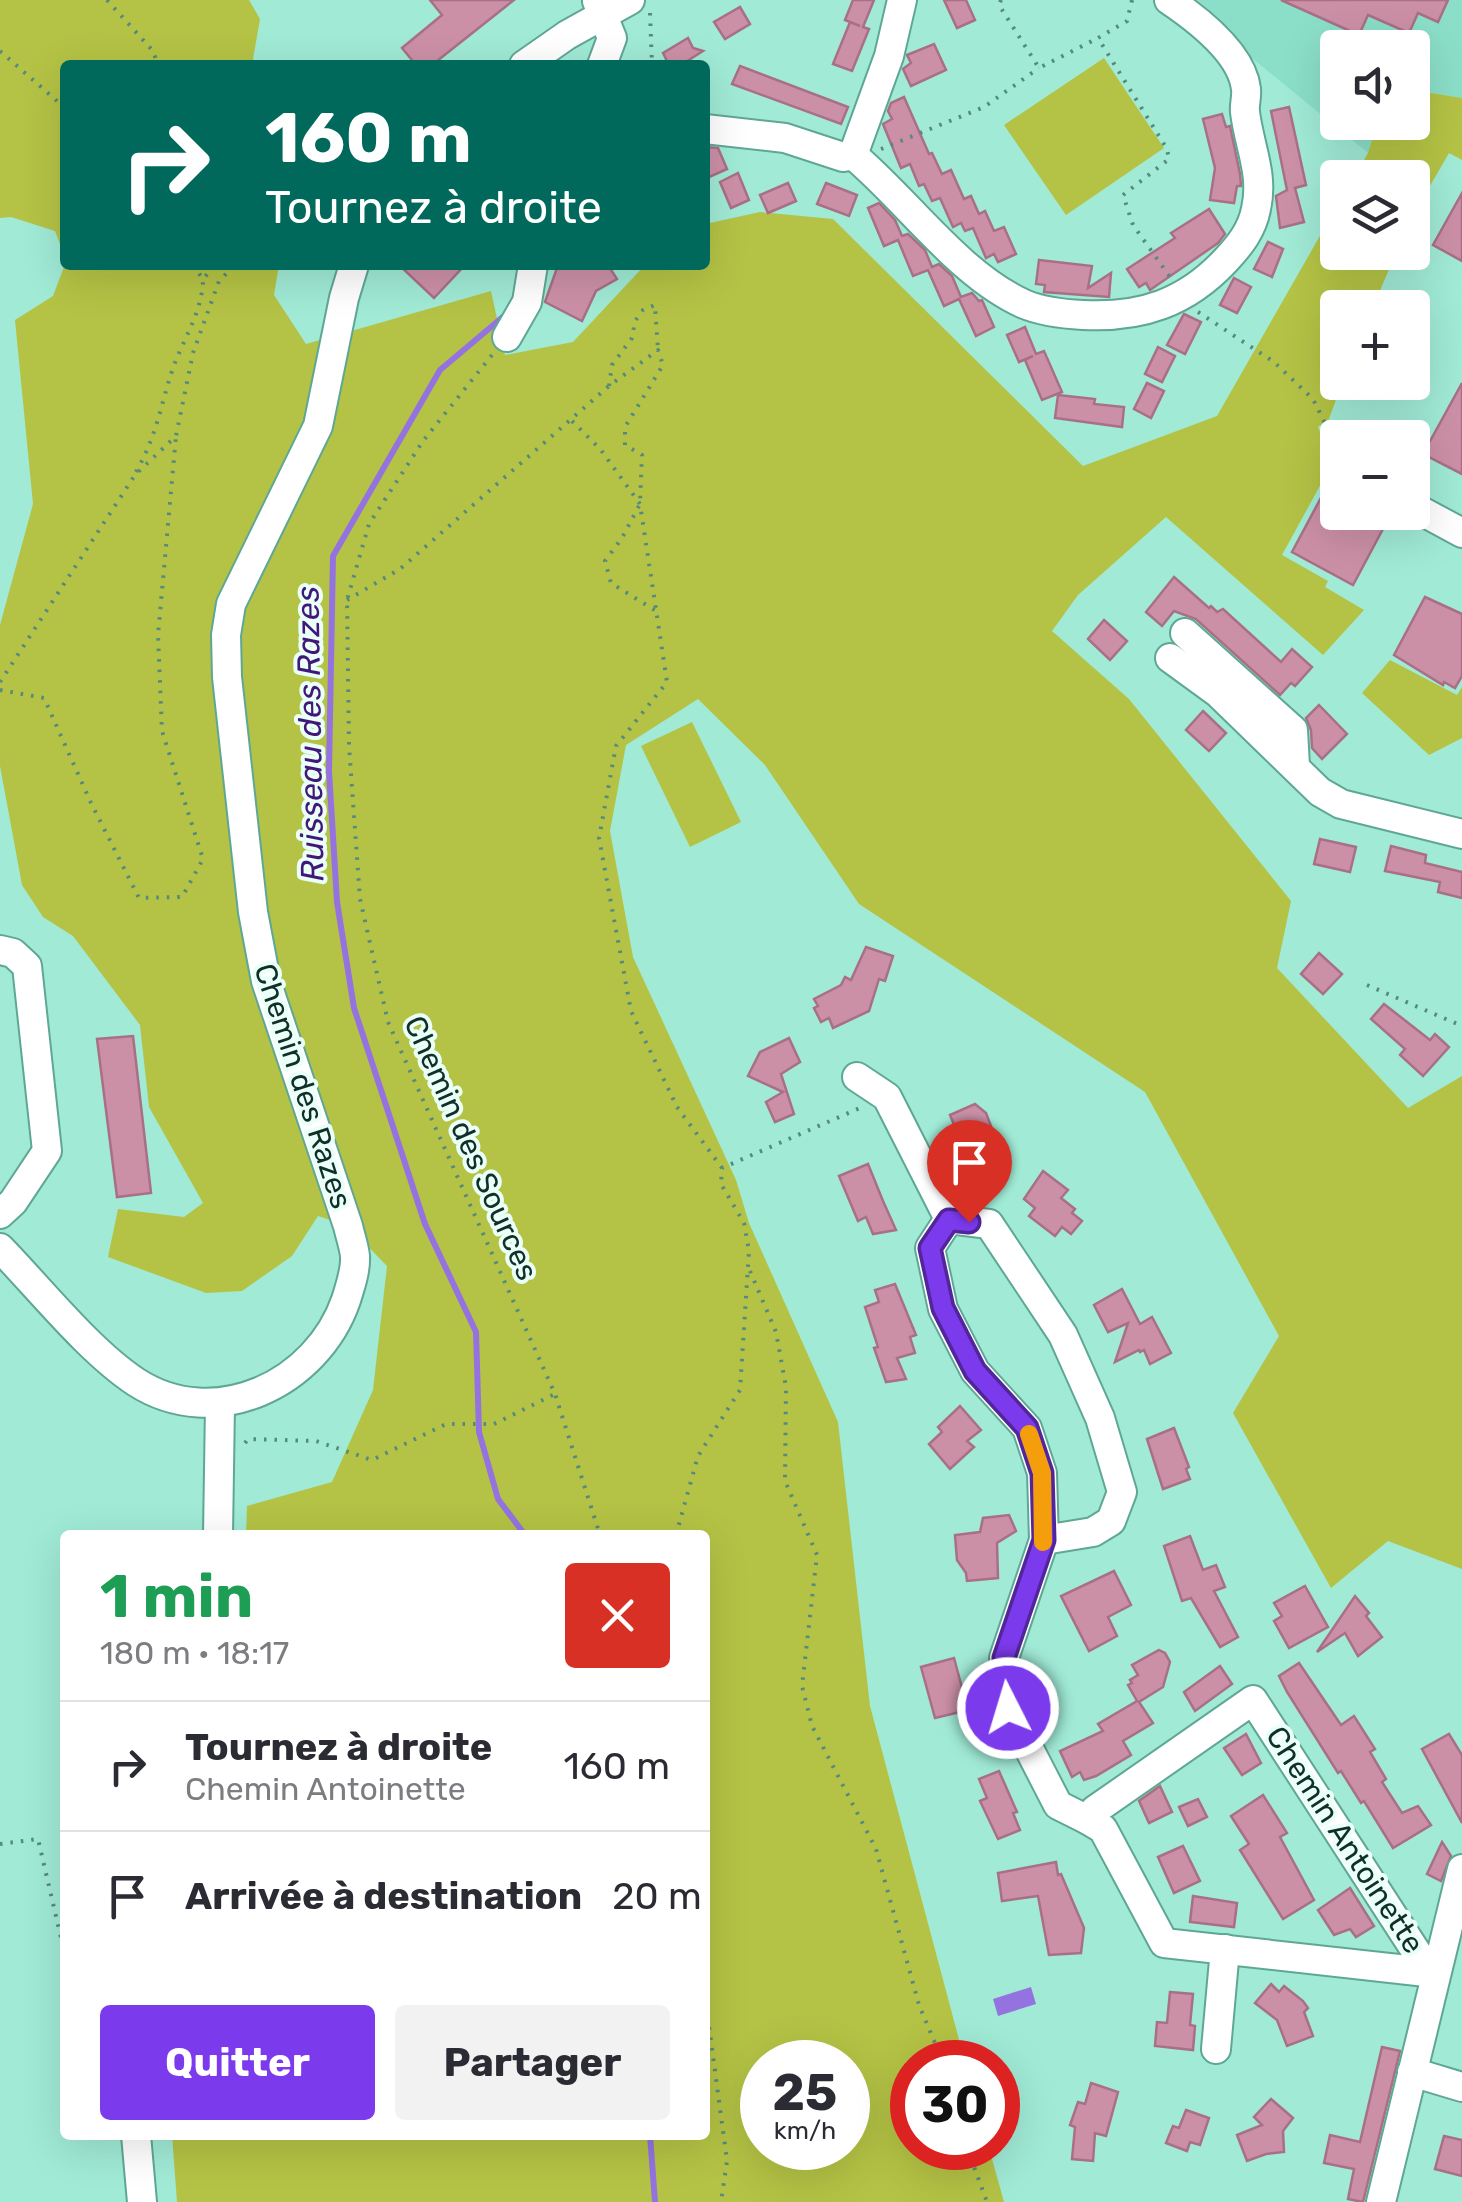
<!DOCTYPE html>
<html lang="fr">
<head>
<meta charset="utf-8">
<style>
  :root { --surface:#fff; --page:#f2f2f3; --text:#2b2b33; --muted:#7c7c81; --line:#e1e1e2; --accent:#7c3aed }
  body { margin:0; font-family:Rubik,sans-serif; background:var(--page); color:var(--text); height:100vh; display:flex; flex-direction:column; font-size:38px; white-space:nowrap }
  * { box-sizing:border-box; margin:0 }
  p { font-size:32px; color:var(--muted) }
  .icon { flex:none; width:55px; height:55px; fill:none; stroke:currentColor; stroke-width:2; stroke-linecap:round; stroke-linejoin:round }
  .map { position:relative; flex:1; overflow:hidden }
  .details { position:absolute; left:60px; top:1530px; width:650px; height:610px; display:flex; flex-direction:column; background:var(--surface); border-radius:10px; box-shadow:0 10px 40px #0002 }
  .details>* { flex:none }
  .hud { position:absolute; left:60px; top:60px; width:650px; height:210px; border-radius:10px; box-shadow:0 10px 40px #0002; background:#00695c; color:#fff; overflow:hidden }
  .buttons { position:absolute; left:1320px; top:30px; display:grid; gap:20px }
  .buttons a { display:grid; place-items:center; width:110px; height:110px; border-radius:10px; background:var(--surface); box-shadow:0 10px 40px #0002; font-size:50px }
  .speed { position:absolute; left:740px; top:2040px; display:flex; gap:20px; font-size:50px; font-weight:700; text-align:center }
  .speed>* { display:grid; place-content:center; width:130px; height:130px; border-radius:50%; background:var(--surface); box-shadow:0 10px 40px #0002; line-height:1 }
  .speed small { font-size:25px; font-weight:400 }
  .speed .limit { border:15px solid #d22; background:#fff; color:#111 }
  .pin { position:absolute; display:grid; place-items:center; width:85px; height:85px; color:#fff; margin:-102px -42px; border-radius:50% 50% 50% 0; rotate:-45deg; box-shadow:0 0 10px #0007 }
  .pin .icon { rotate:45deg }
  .me { position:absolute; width:110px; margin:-55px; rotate:355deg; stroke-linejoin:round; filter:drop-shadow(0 0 8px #0008) }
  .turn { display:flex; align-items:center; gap:35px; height:210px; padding:0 40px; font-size:45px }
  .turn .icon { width:130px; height:130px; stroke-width:2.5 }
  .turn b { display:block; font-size:70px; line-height:85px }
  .round { display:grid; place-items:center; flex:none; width:105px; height:105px; border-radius:10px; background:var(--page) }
  .overview { display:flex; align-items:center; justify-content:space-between; height:170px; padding:0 40px }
  h1 { font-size:60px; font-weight:700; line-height:75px; color:#1e9e55 }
  .button { display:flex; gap:20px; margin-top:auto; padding:20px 40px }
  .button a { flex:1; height:115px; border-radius:10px; background:var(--accent); color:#fff; font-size:40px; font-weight:700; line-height:115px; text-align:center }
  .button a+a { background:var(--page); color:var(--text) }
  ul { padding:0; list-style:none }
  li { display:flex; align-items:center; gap:30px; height:130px; padding:0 40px; border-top:2px solid var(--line) }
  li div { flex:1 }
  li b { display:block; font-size:38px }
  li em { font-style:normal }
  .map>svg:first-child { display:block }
  .built { fill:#8bdfc9 }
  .green { fill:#b4c345; fill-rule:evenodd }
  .water { fill:#9473e0 }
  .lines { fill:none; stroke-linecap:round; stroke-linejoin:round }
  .stream { stroke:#9473e0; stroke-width:6 }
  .building { fill:#cc90a6; stroke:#a97085; stroke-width:2.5 }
  .minor-casing { stroke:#5fa795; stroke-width:32 }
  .path { stroke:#568a7d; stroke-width:4; stroke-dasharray:2.5 8; stroke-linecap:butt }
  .minor { stroke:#fff; stroke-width:28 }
  .route-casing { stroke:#51269a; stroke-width:25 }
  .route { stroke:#7c3aed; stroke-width:18 }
  .slow { stroke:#f59e0b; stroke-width:18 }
  .labels { text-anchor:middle; stroke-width:8; stroke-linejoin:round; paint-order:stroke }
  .street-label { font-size:30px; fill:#102f28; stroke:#eafff8 }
  .water-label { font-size:32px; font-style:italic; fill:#41187a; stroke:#eafff8 }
</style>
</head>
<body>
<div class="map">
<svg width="1462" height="2202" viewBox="0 0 1462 2202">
  <rect width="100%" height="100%" fill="#a0ead6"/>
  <path class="built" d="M1198 0H1462V98L1413 90 1412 48H1338V122L1377 123 1368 153 1247 54 1231 30Z"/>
  <g class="green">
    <path d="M0 0H249L260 19 252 65H65V257L55 231 11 217 0 218Z"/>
    <path d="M1104 58 1164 148 1066 215 1004 125Z"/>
    <path d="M1413 90 1462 98V160L1449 153 1413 215 1412 178 1354 177 1368 153 1377 123 1412 122Z"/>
    <path d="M1337 206 1338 252 1396 253 1373 307 1338 308V382L1342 383 1329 419 1318 427 1333 462 1282 555 1328 581 1325 587 1364 610 1323 655 1166 517 1078 595 1052 631 1129 699 1291 901 1277 968 1408 1108 1462 1076V1569L1388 1541 1331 1588 1233 1413 1279 1336 1145 1092 859 904 765 765 698 699 626 745 610 831 633 957 736 1180 749 1223 838 1422 870 1706 965 2062H912V2148H989L1004 2202H177L172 2135H705V1535H246L247 1506 332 1482 373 1390 387 1266 348 1226 318 1216 292 1256 242 1291 206 1293 108 1257 118 1209 184 1217 203 1203 149 1107 140 1025 73 936 43 917 22 885 0 766V625L33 504 15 320 53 296 65 264 279 265 274 295 306 344 491 291 505 355 573 342 645 265H705V224L760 212 833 219 1083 466 1217 416ZM762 2062H848V2148H762Z"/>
    <path d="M1390 660 1457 695 1462 687V738L1429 755 1362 693Z"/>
    <path d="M692 722 741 822 690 847 641 746Z"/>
  </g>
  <path class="water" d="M1031 1987 1036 2004 998 2016 993 1999Z"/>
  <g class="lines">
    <g class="stream">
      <path d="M504 316 440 370 333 556 329 771 337 902 354 1008 425 1224 476 1332 479 1432 498 1499 525 1535"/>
      <path d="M650 2135 655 2202"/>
    </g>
  </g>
  <g class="building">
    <path d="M430 0H514L432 65H416L402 48 442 15Z"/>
    <path d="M853 0H874L863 27 869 29 852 71 833 64 850 22 860 26 845 20Z"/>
    <path d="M944 0H966L975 20 957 28Z"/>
    <path d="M1281 0H1448L1438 22 1418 13 1409 33 1368 15 1359 35Z"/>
    <path d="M740 7 750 24 725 39 714 22Z"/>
    <path d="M688 38 693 48 703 51 681 65H669L663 53Z"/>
    <path d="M934 44 946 70 911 86 903 69 911 63 907 55Z"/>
    <path d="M740 66 848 107 841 124 732 84Z"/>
    <path d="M904 97 929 154 932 153 942 174 951 170 964 199 971 196 979 214 985 211 994 231 1004 227 1016 254 998 262 994 254 986 258 973 228 965 231 961 223 953 227 940 198 932 201 924 184 919 186 910 164 901 168 883 124 892 119 888 111 891 103Z"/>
    <path d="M1289 107 1306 185 1295 188 1304 222 1280 228 1276 196 1287 190 1271 111Z"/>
    <path d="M1222 114 1226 127 1230 126 1240 174 1241 186H1237L1234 203 1210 200 1215 168 1203 119Z"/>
    <path d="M705 147 718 148 727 169 709 177 705 168Z"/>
    <path d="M738 173 749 200 731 208 720 182Z"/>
    <path d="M788 183 796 201 768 213 760 195Z"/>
    <path d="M826 183 857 195 849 216 817 204Z"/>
    <path d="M1462 193V261L1433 245Z"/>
    <path d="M879 203 895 220 902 236 908 234 925 250 932 267 939 264 952 276 961 297 972 293 979 301 982 300 994 327 976 336 959 299 944 306 928 270 913 276 898 240 884 246 868 208Z"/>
    <path d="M1209 209 1225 234 1218 243 1150 290 1146 283 1139 287 1127 269 1175 238 1171 233Z"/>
    <path d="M1268 242 1283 249 1272 277 1254 269Z"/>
    <path d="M1039 260 1092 266 1088 288 1111 273 1109 297 1044 292 1045 285 1036 284Z"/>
    <path d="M399 265H465L434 298Z"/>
    <path d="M558 265H608L617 279 596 291 582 321 545 302Z"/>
    <path d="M1234 278 1251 287 1237 313 1220 305Z"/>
    <path d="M1184 314 1201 322 1185 354 1167 345Z"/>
    <path d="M1025 327 1036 354 1044 351 1062 392 1042 400 1025 360 1033 356 1019 362 1007 335Z"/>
    <path d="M1158 347 1175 356 1162 382 1145 374Z"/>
    <path d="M1147 383 1164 391 1151 418 1134 409Z"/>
    <path d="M1462 383V474L1423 454Z"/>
    <path d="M1058 395 1095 399 1094 404 1124 407 1122 427 1055 418Z"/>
    <path d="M1323 494 1338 501V512H1358L1384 527 1353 585 1292 552Z"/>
    <path d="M1174 577 1209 608 1211 606 1217 612 1223 609 1281 662 1292 649 1312 667 1295 686 1291 683 1280 695 1196 619 1174 611 1162 626 1146 612Z"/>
    <path d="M1425 597 1462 614V676L1455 688 1444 682 1443 685 1394 655Z"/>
    <path d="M1104 620 1127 641 1110 660 1088 639Z"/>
    <path d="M1319 705 1347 734 1322 759 1312 748 1311 730 1306 718Z"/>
    <path d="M1203 711 1226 733 1209 751 1186 730Z"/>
    <path d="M1320 839 1356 847 1350 872 1314 864Z"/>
    <path d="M1391 846 1426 855 1425 863 1462 872V898L1438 892 1440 882 1385 871Z"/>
    <path d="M866 947 893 956 885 981 879 979 869 1011 833 1028 829 1018 821 1022 814 1008 818 1006 814 999 841 985 845 977 851 980Z"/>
    <path d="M1319 953 1342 974 1323 994 1301 974Z"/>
    <path d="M1384 1004 1430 1040 1435 1034 1449 1047 1423 1076 1400 1055 1405 1049 1371 1019Z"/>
    <path d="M133 1036 151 1193 117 1197 97 1039Z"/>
    <path d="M789 1038 800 1062 781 1074 794 1114 775 1122 766 1102 783 1092 748 1076 760 1052Z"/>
    <path d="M975 1104 986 1113 997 1142 1007 1149V1156L995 1172 979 1162 969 1168 941 1149 952 1144 947 1130 955 1127 950 1115Z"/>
    <path d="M868 1164 883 1201 896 1230 873 1234 866 1217 858 1221 839 1176Z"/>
    <path d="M1043 1171 1068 1190 1061 1198 1075 1209 1072 1213 1082 1221 1071 1234 1062 1227 1055 1236 1029 1216 1035 1208 1024 1199Z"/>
    <path d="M895 1284 916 1335 910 1337 915 1353 897 1358 906 1379 886 1382 874 1348 878 1347 865 1307 879 1302 875 1290Z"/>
    <path d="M1122 1289 1140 1324 1152 1317 1171 1353 1150 1364 1144 1350 1140 1352 1139 1350 1115 1362 1128 1323 1108 1332 1094 1305Z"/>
    <path d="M960 1406 981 1430 967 1441 974 1447 950 1469 929 1444 942 1432 938 1427Z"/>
    <path d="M1174 1428 1189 1467 1186 1469 1190 1479 1163 1489 1147 1439Z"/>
    <path d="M1009 1515 1016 1531 997 1543 998 1578 967 1581 966 1573 957 1560 955 1535 980 1532 983 1518Z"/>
    <path d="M1190 1536 1203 1570 1216 1565 1225 1587 1214 1591 1238 1637 1220 1647 1191 1598 1182 1601 1164 1546Z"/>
    <path d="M1114 1571 1131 1605 1108 1617 1117 1636 1089 1651 1061 1596Z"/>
    <path d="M1305 1586 1328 1627 1289 1648 1274 1621 1282 1616 1274 1603Z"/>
    <path d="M1355 1596 1369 1613 1366 1616 1382 1637 1358 1656 1345 1633 1317 1652Z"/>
    <path d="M1159 1650 1165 1653 1170 1662 1163 1687 1139 1702 1153 1723 1123 1741 1131 1755 1096 1776 1084 1780 1080 1772 1072 1777 1060 1751 1103 1731 1098 1724 1137 1701 1128 1685 1132 1683 1130 1680 1138 1675 1132 1665Z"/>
    <path d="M954 1658 968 1710 935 1718 921 1667Z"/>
    <path d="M1299 1663 1341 1725 1354 1716 1375 1749 1370 1752 1386 1779 1382 1782 1402 1813 1418 1806 1431 1825 1393 1848 1364 1801 1361 1803 1341 1771 1338 1773 1287 1692 1279 1676Z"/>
    <path d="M1220 1666 1232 1684 1195 1711 1184 1692Z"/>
    <path d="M1246 1734 1261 1763 1242 1775 1224 1748Z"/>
    <path d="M1449 1734 1462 1755V1823L1422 1749Z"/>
    <path d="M999 1771 1017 1812 1013 1813 1020 1830 998 1839 980 1801 987 1798 979 1779Z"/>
    <path d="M1160 1786 1172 1812 1149 1823 1139 1801Z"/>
    <path d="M1263 1795 1287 1833 1280 1837 1314 1900 1283 1919 1240 1850 1249 1844 1231 1816Z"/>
    <path d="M1198 1799 1207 1817 1188 1826 1179 1807Z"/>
    <path d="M1442 1842 1451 1856 1441 1881 1427 1874Z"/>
    <path d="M1183 1846 1200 1881 1174 1893 1158 1857Z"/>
    <path d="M1056 1862 1058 1875 1061 1874 1084 1928 1081 1953 1049 1955 1038 1896 1002 1901 998 1873Z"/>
    <path d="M1350 1888 1374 1926 1356 1937 1350 1929 1334 1935 1318 1910Z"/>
    <path d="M1193 1896 1237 1903 1234 1927 1190 1922Z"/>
    <path d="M1271 1984 1279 1992 1284 1986 1303 2001 1308 2008 1304 2012 1313 2036 1287 2046 1277 2020 1255 2003Z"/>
    <path d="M1170 1992 1193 1994 1190 2025 1195 2026 1193 2050 1155 2046 1157 2022 1167 2023Z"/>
    <path d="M1382 2047 1400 2051 1363 2202 1348 2199 1354 2169 1324 2163 1330 2135 1360 2142Z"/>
    <path d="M1091 2083 1118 2092 1106 2136 1095 2133 1093 2161 1072 2159 1075 2127 1070 2125 1078 2102 1085 2104Z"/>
    <path d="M1271 2099 1293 2118 1283 2131 1284 2152 1266 2154 1247 2161 1237 2135 1262 2125 1254 2117Z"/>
    <path d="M1186 2110 1209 2118 1200 2145 1190 2142 1187 2151 1166 2143 1173 2126 1179 2128Z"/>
    <path d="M1444 2136 1462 2140V2176L1435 2169Z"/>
  </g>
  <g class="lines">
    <g class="minor-casing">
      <g id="minor">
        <path d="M597 1 612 38 602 65"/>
        <path d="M524 65 567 35 630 0"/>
        <path d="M705 129 785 138 843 157 853 155C908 201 959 275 1024 304 1043 312 1063 314 1083 315 1141 318 1186 303 1226 260 1240 245 1252 230 1256 209 1264 174 1249 146 1245 112 1244 105 1247 97 1246 89 1242 53 1197 19 1169 0"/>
        <path d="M853 155 889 56 902 0"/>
        <path d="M507 337 527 302 533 265"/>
        <path d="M1412 506 1462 533"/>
        <path d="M1185 633 1293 730 1295 766"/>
        <path d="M1170 658 1218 693 1320 792 1341 804 1462 834"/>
        <path d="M0 950 13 953 27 966 47 1151 13 1202 0 1214"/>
        <path d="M857 1077 887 1097 949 1219"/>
        <path d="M949 1219 989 1224 1063 1335 1100 1418 1122 1492 1111 1521 1093 1532 1044 1540 1042 1473 1027 1428 975 1371 943 1309 930 1248Z"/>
        <path d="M0 1248C40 1289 89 1351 136 1382 215 1433 317 1384 346 1300 350 1287 356 1270 355 1256 354 1246 350 1235 348 1226L266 981 253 912 227 677 226 635 231 604 318 426 344 298 354 265"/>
        <path d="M218 1535 220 1404"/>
        <path d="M1044 1540 1004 1658 1008 1708 1058 1805 1088 1820"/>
        <path d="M1253 1700 1417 1953 1435 1973 1164 1943 1103 1829 1088 1820 1095 1810Z"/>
        <path d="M1216 2049 1225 1949"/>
        <path d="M1412 2072 1462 2087"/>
        <path d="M136 2135 142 2202"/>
        <path d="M1381 2202 1462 1869"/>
      </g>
    </g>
    <g class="path">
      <path d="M107 0 153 51 158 65"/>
      <path d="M1001 0 999 5 1039 68 1098 38"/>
      <path d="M1132 0 1127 21 1098 38 1167 149 1169 159 1123 195 1133 225 1170 277"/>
      <path d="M650 13 652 65"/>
      <path d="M0 51 65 108"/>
      <path d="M881 149 984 107 1039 68"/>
      <path d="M193 265 203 279 215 265"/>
      <path d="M1198 312 1274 362 1313 399 1338 450"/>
      <path d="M492 355 423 441 369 524 347 600 349 746 360 899 388 1022 555 1394 600 1535"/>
      <path d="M609 386 612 365 632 338 635 321 643 310 655 305 658 350"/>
      <path d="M572 421 601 450 640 504 667 682 616 746 599 838 631 1011 677 1107 722 1168"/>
      <path d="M136 472C157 435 160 407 173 368 183 340 203 310 203 279"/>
      <path d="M347 600 400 569 609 386 658 350 663 365 625 427V445L642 455 640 504 622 538 605 561 611 583 656 611"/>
      <path d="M0 682 135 475 176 436 193 353 219 281 235 265"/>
      <path d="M0 690 44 698 91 803 139 898 182 897 203 859 162 731 158 635 176 436"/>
      <path d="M1367 985 1462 1026"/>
      <path d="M750 1271 776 1332 786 1387 785 1481 817 1555 802 1686 812 1726 876 1849 919 2005 943 2062"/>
      <path d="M245 1443 248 1439 316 1441 372 1460 446 1424H494L555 1394"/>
      <path d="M676 1535 698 1456 740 1390 749 1251 744 1223 721 1184 722 1168 860 1108"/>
      <path d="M0 1844 38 1839 65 1955"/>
      <path d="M705 1996 727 2161 721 2202"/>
      <path d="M967 2148 987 2202"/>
    </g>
    <use href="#minor" class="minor"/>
  </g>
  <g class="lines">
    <g class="route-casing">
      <path id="route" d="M969 1222 949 1220 930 1248 943 1308 975 1371 1027 1428 1042 1473 1044 1540 1004 1658 1008 1708"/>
    </g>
    <use href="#route" class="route"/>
    <path class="slow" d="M1029 1434 1042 1473 1043 1542"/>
  </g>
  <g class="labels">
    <g class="street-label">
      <text transform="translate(303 1086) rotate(72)" y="10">Chemin des Razes</text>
      <text transform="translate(471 1148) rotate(66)" y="10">Chemin des Sources</text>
      <text transform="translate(1345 1840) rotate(57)" y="10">Chemin Antoinette</text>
    </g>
    <g class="water-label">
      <text transform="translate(310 734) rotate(-91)" y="11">Ruisseau des Razes</text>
    </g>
  </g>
</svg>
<div class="buttons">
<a><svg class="icon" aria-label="sound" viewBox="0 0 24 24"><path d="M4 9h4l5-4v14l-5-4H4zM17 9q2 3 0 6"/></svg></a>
<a><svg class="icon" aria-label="layers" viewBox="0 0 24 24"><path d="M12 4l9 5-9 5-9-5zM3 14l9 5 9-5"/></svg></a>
<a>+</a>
<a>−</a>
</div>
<div class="speed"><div>25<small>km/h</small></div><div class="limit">30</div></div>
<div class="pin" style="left:969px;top:1222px;background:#d93025"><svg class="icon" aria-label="arrive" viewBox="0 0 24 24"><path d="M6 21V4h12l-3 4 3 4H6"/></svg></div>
<svg class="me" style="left:1008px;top:1708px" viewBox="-20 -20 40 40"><circle r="17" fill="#7c3aed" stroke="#fff" stroke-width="3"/><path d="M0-11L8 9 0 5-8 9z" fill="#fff"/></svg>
<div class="hud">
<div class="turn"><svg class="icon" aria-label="right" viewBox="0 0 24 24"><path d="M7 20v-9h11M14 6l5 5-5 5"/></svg><div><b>160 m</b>Tournez à droite</div></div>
</div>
<section class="details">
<div class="overview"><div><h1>1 min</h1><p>180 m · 18:17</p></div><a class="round" style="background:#d93025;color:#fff"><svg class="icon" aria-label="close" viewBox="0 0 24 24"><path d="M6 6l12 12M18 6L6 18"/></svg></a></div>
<ul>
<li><svg class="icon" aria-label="right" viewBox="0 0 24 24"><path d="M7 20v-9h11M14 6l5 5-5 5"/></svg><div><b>Tournez à droite</b><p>Chemin Antoinette</p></div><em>160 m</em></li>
<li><svg class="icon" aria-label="arrive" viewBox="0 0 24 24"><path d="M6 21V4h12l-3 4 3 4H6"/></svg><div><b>Arrivée à destination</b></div><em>20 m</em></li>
</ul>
<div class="button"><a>Quitter</a><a>Partager</a></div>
</section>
</div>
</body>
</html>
